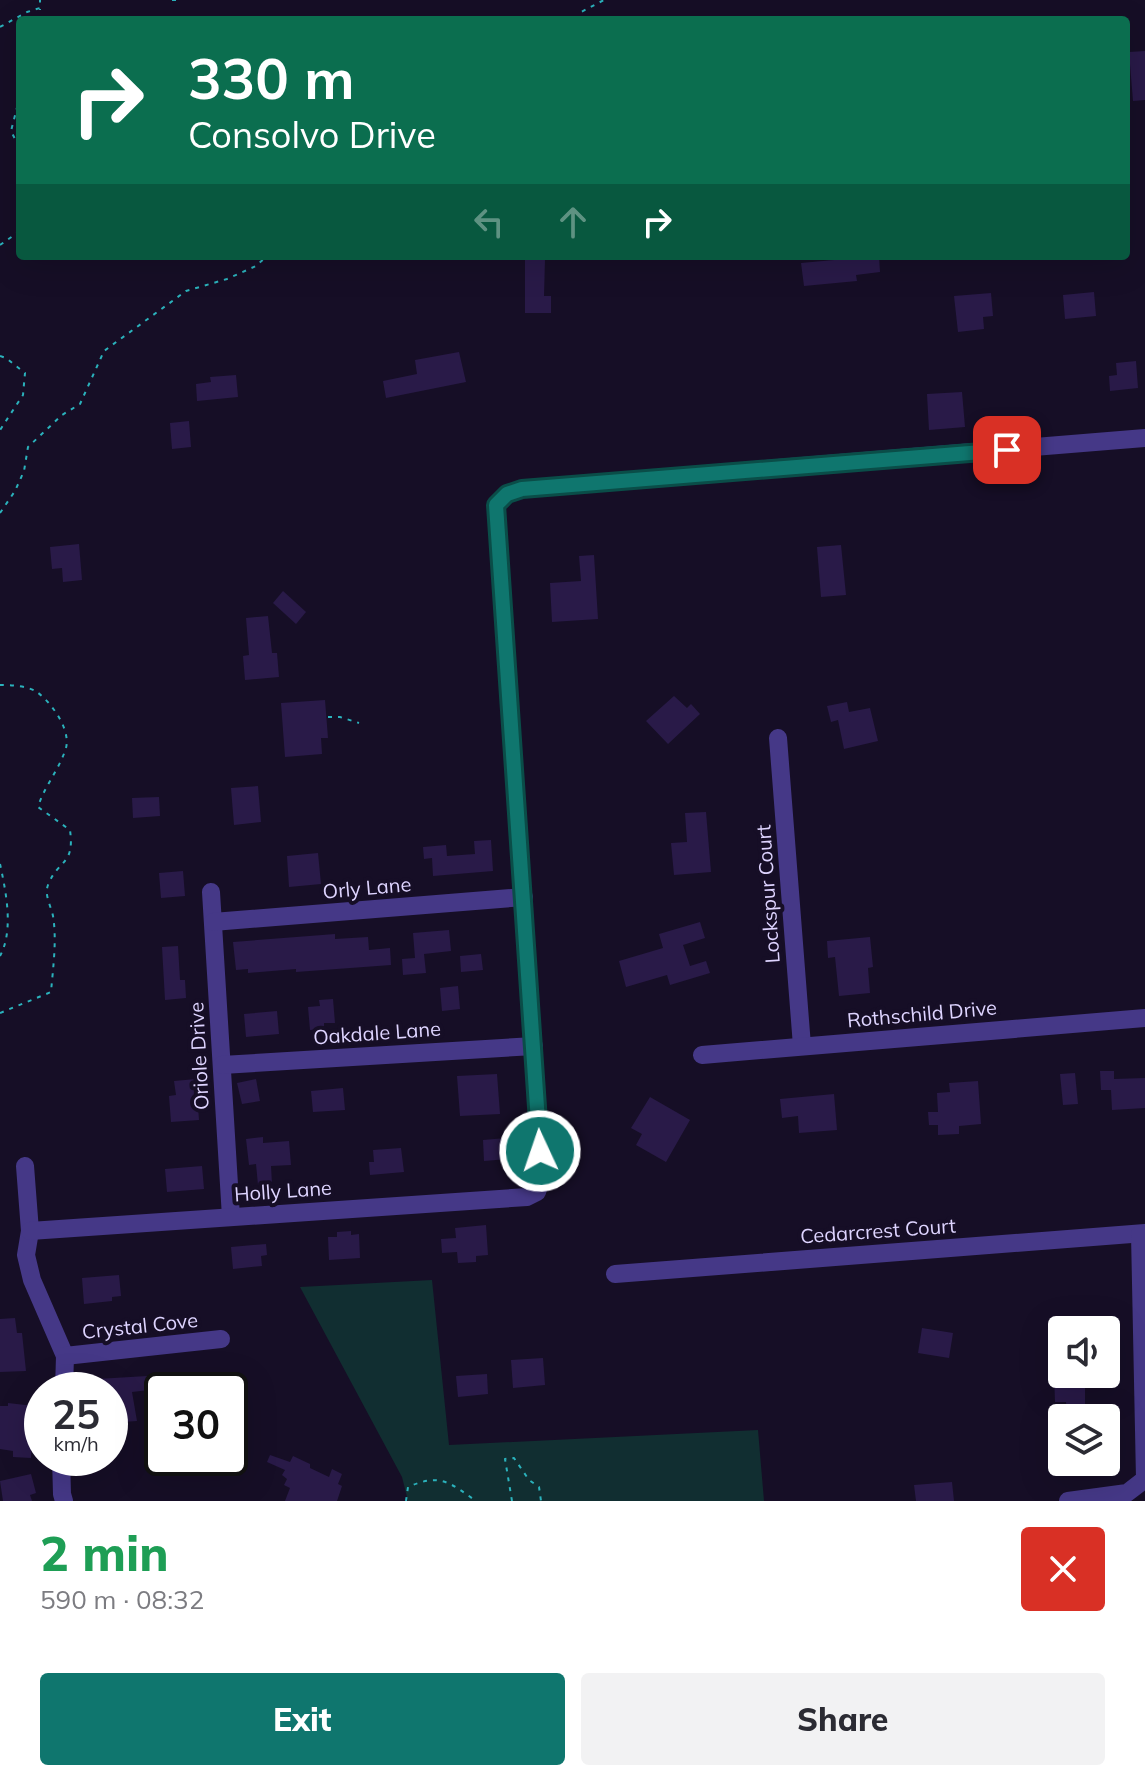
<!DOCTYPE html>
<html lang="en">
<head>
<meta charset="utf-8">
<style>
  :root { --surface:#fff; --page:#f2f2f3; --text:#2b2b33; --muted:#7c7c81; --accent:#0f766e }
  body { margin:0; font-family:Mulish,sans-serif; background:var(--page); color:var(--text); height:100vh; display:flex; flex-direction:column; font-size:30px; white-space:nowrap }
  * { box-sizing:border-box; margin:0 }
  p { font-size:26px; color:var(--muted) }
  .icon { flex:none; width:44px; height:44px; fill:none; stroke:currentColor; stroke-width:2; stroke-linecap:round; stroke-linejoin:round }
  .map { position:relative; height:1501px; overflow:hidden }
  .details { display:flex; flex-direction:column; background:var(--surface); flex:1 }
  .details>* { flex:none }
  .hud { position:absolute; left:16px; top:16px; width:1114px; height:244px; border-radius:8px; box-shadow:0 8px 32px #0002; background:#0b6e4f; color:#fff; overflow:hidden }
  .fabs { position:absolute; left:1048px; top:1316px; display:grid; gap:16px }
  .fabs a { display:grid; place-items:center; width:72px; height:72px; border-radius:8px; background:var(--surface); box-shadow:0 8px 32px #0002; font-size:40px }
  .speed { position:absolute; left:24px; top:1372px; display:flex; gap:16px; font-size:40px; font-weight:700; text-align:center }
  .speed>* { display:grid; place-content:center; width:104px; height:104px; border-radius:50%; background:var(--surface); box-shadow:0 8px 32px #0002; line-height:1 }
  .speed small { font-size:20px; font-weight:400 }
  .speed .limit { border:4px solid #111; border-radius:12px; background:#fff; color:#111 }
  .pin { position:absolute; display:grid; place-items:center; width:68px; height:68px; color:#fff; margin:-34px; border-radius:16px; box-shadow:0 4px 12px #0006 }
  .me { position:absolute; width:88px; margin:-44px; rotate:357deg; stroke-linejoin:round; filter:drop-shadow(0 0 6px #0008) }
  .turn { display:flex; align-items:center; gap:28px; height:168px; padding:0 40px; font-size:36px }
  .turn .icon { width:104px; height:104px; stroke-width:2.5 }
  .turn b { display:block; font-size:56px; line-height:68px }
  .lanes { display:flex; align-items:center; height:76px; padding:0 40px; background:#0003; justify-content:center; gap:40px; direction:ltr }
  .lanes .off { opacity:.35 }
  .round { display:grid; place-items:center; flex:none; width:84px; height:84px; border-radius:8px; background:var(--page) }
  .overview { display:flex; align-items:center; justify-content:space-between; height:136px; padding:0 40px }
  h1 { font-size:48px; font-weight:800; line-height:60px; color:#1e9e55 }
  .cta { display:flex; gap:16px; margin-top:auto; padding:16px 40px }
  .cta a { flex:1; height:92px; border-radius:8px; background:var(--accent); color:#fff; font-size:32px; font-weight:800; line-height:92px; text-align:center }
  .cta a+a { background:var(--page); color:var(--text) }
  .map>svg:first-child { display:block }
  .green { fill:#112e31 }
  .building { fill:#291a48 }
  .lines { fill:none; stroke-linecap:round; stroke-linejoin:round }
  .path { stroke:#2bb2bc; stroke-width:2; stroke-dasharray:4 6; stroke-linecap:butt }
  .minor { stroke:#453887; stroke-width:18 }
  .route-casing { stroke:#0a4d48; stroke-width:20 }
  .route { stroke:#0f766e; stroke-width:14 }
  .labels { text-anchor:middle; stroke-width:8; stroke-linejoin:round; paint-order:stroke }
  .street-label { font-size:20px; fill:#ded4ff; stroke:#160e26 }
</style>
</head>
<body>
<div class="map">
<svg width="1145" height="1501" viewBox="0 0 1145 1501">
  <rect width="100%" height="100%" fill="#160e26"/>
  <path class="green" d="M432 1280 449 1445 758 1430 764 1501H408L402 1477 300 1287Z"/>
  <g class="building">
    <path d="M1145 51V100L1133 101 1129 52Z"/>
    <path d="M844 256H879L880 272 856 275 857 281 804 286 801 263 845 259Z"/>
    <path d="M525 259H545L544 296H551V313H525Z"/>
    <path d="M1094 292 1096 316 1065 319 1063 295Z"/>
    <path d="M991 293 993 316 983 317 984 329 958 332 954 296Z"/>
    <path d="M459 352 466 382 386 398 383 381 417 374 415 360Z"/>
    <path d="M1136 361 1138 388 1110 391 1109 376 1117 375 1116 363Z"/>
    <path d="M236 375 238 397 197 401 196 384 211 382 210 377Z"/>
    <path d="M962 392 965 427 929 430 927 394Z"/>
    <path d="M189 421 191 447 172 449 170 423Z"/>
    <path d="M79 544 82 580 63 582 62 568 52 569 50 547Z"/>
    <path d="M841 545 846 595 821 597 817 547Z"/>
    <path d="M594 555 598 619 552 622 550 583 581 581 579 556Z"/>
    <path d="M283 591 306 612 296 624 273 603Z"/>
    <path d="M268 616 272 653H277L279 677 245 680 243 656 249 655 246 618Z"/>
    <path d="M674 696 687 708 691 704 700 714 668 744 646 721Z"/>
    <path d="M325 700 328 738H321L322 754 285 757 281 703Z"/>
    <path d="M847 702 849 712 870 708 878 741 844 749 838 720 831 722 827 706Z"/>
    <path d="M258 786 261 822 234 825 231 788Z"/>
    <path d="M159 797 160 816 133 818 132 798Z"/>
    <path d="M706 812 711 872 674 875 671 843 687 842 685 813Z"/>
    <path d="M491 840 493 871 433 876 432 858 424 859 423 847 446 845 447 856 475 854 474 841Z"/>
    <path d="M318 853 321 884 289 887 287 856Z"/>
    <path d="M183 871 185 896 161 898 159 873Z"/>
    <path d="M700 922 705 938 683 945 690 966 706 961 710 973 670 985 667 975 626 987 619 961 663 948 659 934Z"/>
    <path d="M449 930 451 951 424 954 426 973 403 975 402 959 415 958 413 933Z"/>
    <path d="M335 934V939L368 937 369 950 390 948 391 965 296 972V969L248 973V969L236 970 233 942Z"/>
    <path d="M870 937 873 967 868 968 870 993 839 996 835 957 828 958 827 941Z"/>
    <path d="M178 946 180 980H185L186 998 165 1000 162 947Z"/>
    <path d="M481 954 483 970 461 972 460 956Z"/>
    <path d="M458 986 460 1009 442 1011 440 988Z"/>
    <path d="M333 999 335 1023H324V1029L310 1030 308 1007 320 1006 319 1000Z"/>
    <path d="M277 1011 279 1034 246 1037 244 1014Z"/>
    <path d="M1100 1071H1114V1079L1145 1078V1108L1112 1110 1111 1090H1101Z"/>
    <path d="M1075 1073 1078 1104 1063 1105 1060 1074Z"/>
    <path d="M497 1074 500 1114 460 1116 457 1076Z"/>
    <path d="M196 1079 199 1120 171 1122 169 1096 176 1095 174 1081Z"/>
    <path d="M256 1079 260 1101 242 1104 237 1083Z"/>
    <path d="M978 1081 981 1124 959 1126V1134L938 1135V1125H929L928 1112H938L937 1093 950 1092 949 1083Z"/>
    <path d="M343 1088 345 1110 313 1112 311 1091Z"/>
    <path d="M834 1094 837 1130 799 1133 798 1116 782 1118 780 1099Z"/>
    <path d="M650 1097 690 1120 666 1162 636 1145 642 1134 631 1128Z"/>
    <path d="M263 1137V1143L289 1141 291 1165 271 1166 272 1184 258 1185 256 1164 249 1165 246 1139Z"/>
    <path d="M506 1138 508 1159 484 1161 483 1140Z"/>
    <path d="M401 1148 404 1172 370 1175 369 1162H374L373 1150Z"/>
    <path d="M202 1166 204 1189 167 1192 165 1169Z"/>
    <path d="M486 1225 488 1255 476 1256V1262L458 1263 457 1252 442 1253 441 1239 456 1238 455 1228Z"/>
    <path d="M351 1231V1235L359 1234 360 1258 329 1260 328 1237H337V1232Z"/>
    <path d="M266 1244 267 1255 261 1256 262 1266 233 1269 231 1247Z"/>
    <path d="M119 1275 121 1296 112 1297V1301L84 1304 82 1278Z"/>
    <path d="M15 1318 17 1333H22L26 1371 0 1372V1319Z"/>
    <path d="M922 1328 953 1333 949 1358 918 1353Z"/>
    <path d="M543 1358 545 1385 513 1388 511 1360Z"/>
    <path d="M487 1374 488 1394 458 1397 456 1376Z"/>
    <path d="M1054 1374H1075L1076 1381 1085 1380V1416L1067 1417 1066 1402H1055Z"/>
    <path d="M147 1376 149 1390 132 1392 137 1421 110 1423V1390H98L97 1379Z"/>
    <path d="M8 1403 34 1406 31 1458 13 1457V1451L0 1449V1406H8Z"/>
    <path d="M270 1455 290 1462 293 1456 310 1464V1468L329 1477 332 1469 342 1474 338 1484 342 1486 337 1501H285L290 1488 284 1485 287 1479 282 1475 285 1470 267 1462Z"/>
    <path d="M31 1474 36 1493 30 1495 32 1501H3L0 1481Z"/>
    <path d="M952 1482 954 1501H916L914 1485Z"/>
  </g>
  <g class="lines">
    <g class="path">
      <path d="M172 0H179"/>
      <path d="M40 20V9"/>
      <path d="M577 20 581 12 604 0"/>
      <path d="M0 27 27 12 40 8V0"/>
      <path d="M20 96 11 131 20 149"/>
      <path d="M0 245 20 231"/>
      <path d="M0 356 6 358 25 373 23 395 0 430"/>
      <path d="M0 513 15 491 24 471 28 447 62 415 80 404 104 351 186 291 227 279 256 266 267 256"/>
      <path d="M0 685C11 685 28 686 37 692 52 703 73 732 65 751 58 771 44 787 38 807L70 830C75 866 58 859 48 885 44 895 51 906 53 916 57 940 53 968 51 992L0 1013"/>
      <path d="M328 717H340L359 723"/>
      <path d="M0 864C6 892 14 930 0 956"/>
      <path d="M406 1501 408 1487C440 1473 449 1482 476 1501"/>
      <path d="M512 1501 505 1459 514 1458 529 1480 539 1487 541 1501"/>
    </g>
    <g class="minor">
      <path d="M778 738 802 1046"/>
      <path d="M211 892 231 1217"/>
      <path d="M213 922 524 897"/>
      <path d="M702 1055 1145 1018"/>
      <path d="M222 1065 534 1046"/>
      <path d="M25 1166 30 1231 26 1255 32 1280 65 1356 64 1390"/>
      <path d="M30 1231 527 1197 537 1192 542 1177 496 505 507 494 522 489 1145 438"/>
      <path d="M615 1274 1145 1233"/>
      <path d="M65 1356 221 1339"/>
      <path d="M61 1458 62 1494 64 1501"/>
      <path d="M1068 1501 1127 1493 1145 1479 1140 1234"/>
    </g>
  </g>
  <g class="lines">
    <g class="route-casing">
      <path id="route" d="M540 1151 496 505 507 494 522 489 1007 450"/>
    </g>
    <use href="#route" class="route"/>
  </g>
  <g class="labels">
    <g class="street-label">
      <text transform="translate(367 888) rotate(-5)" y="7">Orly Lane</text>
      <text transform="translate(768 894) rotate(-94)" y="7">Lockspur Court</text>
      <text transform="translate(922 1014) rotate(-5)" y="7">Rothschild Drive</text>
      <text transform="translate(377 1033) rotate(-4)" y="7">Oakdale Lane</text>
      <text transform="translate(199 1056) rotate(-93)" y="7">Oriole Drive</text>
      <text transform="translate(283 1191) rotate(-4)" y="7">Holly Lane</text>
      <text transform="translate(878 1231) rotate(-4)" y="7">Cedarcrest Court</text>
      <text transform="translate(140 1326) rotate(-6)" y="7">Crystal Cove</text>
    </g>
  </g>
</svg>
<div class="fabs">
<a><svg class="icon" aria-label="sound" viewBox="0 0 24 24"><path d="M4 9h4l5-4v14l-5-4H4zM17 9q2 3 0 6"/></svg></a>
<a><svg class="icon" aria-label="layers" viewBox="0 0 24 24"><path d="M12 4l9 5-9 5-9-5zM3 14l9 5 9-5"/></svg></a>
</div>
<div class="speed"><div>25<small>km/h</small></div><div class="limit">30</div></div>
<div class="pin" style="left:1007px;top:450px;background:#d93025"><svg class="icon" aria-label="arrive" viewBox="0 0 24 24"><path d="M6 21V4h12l-3 4 3 4H6"/></svg></div>
<svg class="me" style="left:540px;top:1151px" viewBox="-20 -20 40 40"><circle r="17" fill="#0f766e" stroke="#fff" stroke-width="3"/><path d="M0-11L8 9 0 5-8 9z" fill="#fff"/></svg>
<div class="hud">
<div class="turn"><svg class="icon" aria-label="right" viewBox="0 0 24 24"><path d="M7 20v-9h11M14 6l5 5-5 5"/></svg><div><b>330 m</b>Consolvo Drive</div></div>
<div class="lanes"><svg class="icon off" aria-label="left" viewBox="0 0 24 24"><path d="M17 20v-9H6M10 6l-5 5 5 5"/></svg><svg class="icon off" aria-label="ahead" viewBox="0 0 24 24"><path d="M12 20V5M6 11l6-6 6 6"/></svg><svg class="icon" aria-label="right" viewBox="0 0 24 24"><path d="M7 20v-9h11M14 6l5 5-5 5"/></svg></div>
</div>
</div>
<section class="details">
<div class="overview"><div><h1>2 min</h1><p>590 m · 08:32</p></div><a class="round" style="background:#d93025;color:#fff"><svg class="icon" aria-label="close" viewBox="0 0 24 24"><path d="M6 6l12 12M18 6L6 18"/></svg></a></div>
<div class="cta"><a>Exit</a><a>Share</a></div>
</section>
</body>
</html>
